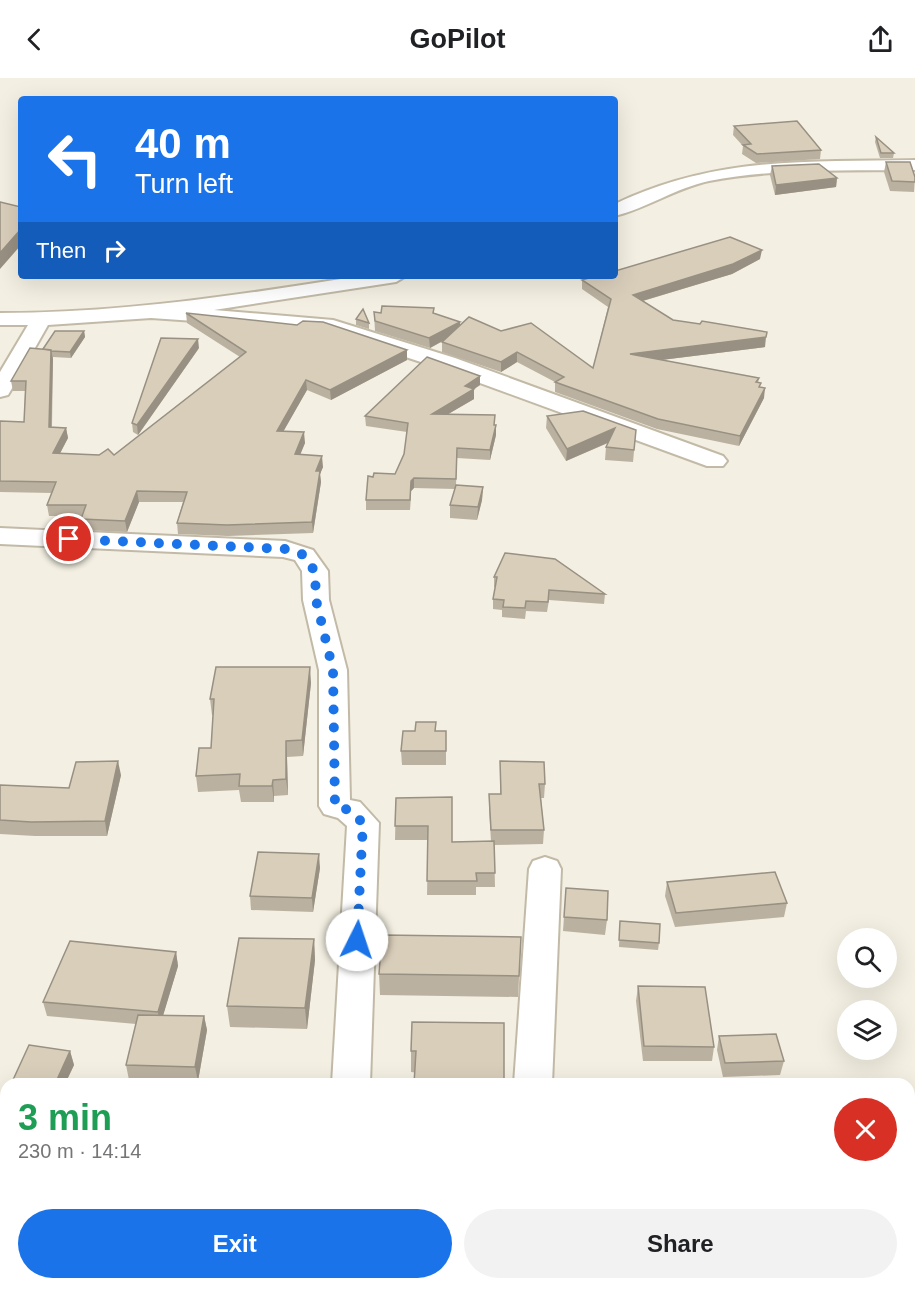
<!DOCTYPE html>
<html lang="en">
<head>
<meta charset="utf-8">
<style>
  :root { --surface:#fff; --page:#f2f2f2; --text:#202124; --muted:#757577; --accent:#1a73e8 }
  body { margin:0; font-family:Arial,sans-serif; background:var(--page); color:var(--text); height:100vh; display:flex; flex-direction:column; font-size:22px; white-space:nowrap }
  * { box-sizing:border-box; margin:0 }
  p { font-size:20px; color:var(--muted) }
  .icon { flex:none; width:33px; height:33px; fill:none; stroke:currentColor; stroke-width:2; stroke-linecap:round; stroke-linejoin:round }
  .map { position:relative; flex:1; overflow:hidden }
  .drawer { position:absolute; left:0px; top:1000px; width:915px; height:212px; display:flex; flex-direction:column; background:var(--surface); border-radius:18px 18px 0 0; box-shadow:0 6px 24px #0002 }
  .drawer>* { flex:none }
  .top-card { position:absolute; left:18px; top:18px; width:600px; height:183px; border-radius:6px; box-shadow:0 6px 24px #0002; background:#1a73e8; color:#fff; overflow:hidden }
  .controls { position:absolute; left:837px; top:850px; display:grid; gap:12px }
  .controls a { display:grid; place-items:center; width:60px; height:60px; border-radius:50%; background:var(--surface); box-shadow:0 6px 24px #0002; font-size:30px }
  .pin { position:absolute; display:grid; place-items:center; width:51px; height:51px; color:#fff; margin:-26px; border:3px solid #fff; border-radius:50%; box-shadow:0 2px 6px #0007 }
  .me { position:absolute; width:66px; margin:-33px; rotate:4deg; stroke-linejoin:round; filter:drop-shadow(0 0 4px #0008) }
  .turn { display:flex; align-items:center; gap:21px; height:126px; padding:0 18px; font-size:27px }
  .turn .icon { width:78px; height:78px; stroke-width:2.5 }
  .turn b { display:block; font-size:42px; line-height:51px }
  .then { display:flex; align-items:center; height:57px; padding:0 18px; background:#0003; gap:12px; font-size:22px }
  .round { display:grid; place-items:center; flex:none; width:63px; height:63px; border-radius:32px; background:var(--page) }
  .overview { display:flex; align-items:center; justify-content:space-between; height:102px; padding:0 18px }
  h1 { font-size:36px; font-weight:800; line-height:45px; color:#1e9e55 }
  .primary-button { display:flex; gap:12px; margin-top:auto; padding:12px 18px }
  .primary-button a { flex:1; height:69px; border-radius:36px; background:var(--accent); color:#fff; font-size:24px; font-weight:800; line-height:69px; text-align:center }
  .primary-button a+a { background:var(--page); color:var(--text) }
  header { display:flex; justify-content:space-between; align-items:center; height:78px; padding:0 18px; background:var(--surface); font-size:27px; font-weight:800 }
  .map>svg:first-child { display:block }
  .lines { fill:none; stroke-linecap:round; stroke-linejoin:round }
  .minor-casing { stroke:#c2baa7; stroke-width:4 }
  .minor { fill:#fff; fill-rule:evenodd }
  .wall { fill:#bbb1a0 }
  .shaded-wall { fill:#989082 }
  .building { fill:#d9ceba; stroke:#989082; stroke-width:1.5 }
  .route { stroke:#1a73e8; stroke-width:10; stroke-dasharray:0 18 }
</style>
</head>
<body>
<header><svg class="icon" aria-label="back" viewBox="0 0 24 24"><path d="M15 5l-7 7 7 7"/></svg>GoPilot<svg class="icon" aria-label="share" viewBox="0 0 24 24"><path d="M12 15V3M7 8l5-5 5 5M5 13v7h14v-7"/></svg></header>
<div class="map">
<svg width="915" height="1211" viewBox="0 0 915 1211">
  <rect width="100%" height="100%" fill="#f3efe2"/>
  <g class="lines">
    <g class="minor-casing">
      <g id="minor">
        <path d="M915 82V92C847 93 777 90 709 103 676 110 647 130 615 138V126C716 78 807 84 915 82Z"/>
        <path d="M360 198H406L396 204 214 232 333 242 455 280 723 378 727 383 723 388H707L439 290 324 252 151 240 48 247 11 312 8 317 0 319V294L28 247H0V235C122 235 240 217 360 198Z"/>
        <path d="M0 450 285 463 313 472 328 493 329 522 347 592 350 722 360 724 379 745 370 1006H332L347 748 338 740 324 736 319 728V592L303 522 302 493 295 482 283 479 0 466Z"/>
        <path d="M545 779 557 783 561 791 552 1006H514L529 791 533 783Z"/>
        <rect x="0" y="1091" width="6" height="34"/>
        <path d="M631 1206H673L675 1211H633Z"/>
      </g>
    </g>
    <use href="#minor" class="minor"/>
  </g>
  <g class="wall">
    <path d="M734 48 821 72 820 81 756 85 742 76 743 68 733 57Z"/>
    <path d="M876 59 894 75 893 80H880L875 64Z"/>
    <path d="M886 84 915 99 914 114 890 113 884 94Z"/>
    <path d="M772 88 837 100 836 109 775 117 770 97Z"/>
    <path d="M760 181 732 196 643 223 673 242 765 269 661 282 759 300 758 305 764 320 739 368 657 351 555 314V304L517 284 501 294 442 274V264L445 262 430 270 375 253 374 234 434 235 460 244V247L501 253 593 290 608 229 582 211V202Z"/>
    <path d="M186 235 407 282 331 322 307 312 283 353 305 365 300 376 323 389 320 396 321 404 313 455 228 458 178 456 177 445 183 424H139L127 454 83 452 81 441 82 438H49L47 427 52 415 0 414V343L24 344 25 313H13L11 303 43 271 84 253 85 259 71 280 53 279 52 349 66 350 68 360 60 375 99 377H114L240 279 187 245Z"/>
    <path d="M356 241 369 245V251L356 247Z"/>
    <path d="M199 270 138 357 133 354 132 345Z"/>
    <path d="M480 298V307L474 311V321L448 336 496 347V357L490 382 457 380 456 407 483 409 482 422 477 442 450 440V427L455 411 414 410 411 413 410 432H366V422L373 399 395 396 404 376 407 354 366 348 365 338Z"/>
    <path d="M547 338 636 352 633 384 605 382 606 369 608 365 566 383 546 350Z"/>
    <path d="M494 499 605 516 604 526 549 522 547 534 526 533 525 541 502 539V532L493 531V521L495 509H494Z"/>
    <path d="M311 605 303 678 287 679 288 717 274 718V724H241L239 712 198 714 196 698 211 670 213 637H212L210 621Z"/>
    <path d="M436 653H446V687H402L401 673Z"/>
    <path d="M500 683 545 706 544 720H541L544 752 543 766 494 767 495 809H476V817H427L428 762H395L396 720 452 764 491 763 489 730V716H500Z"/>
    <path d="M121 697 107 758H35L0 756V707L69 710Z"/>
    <path d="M320 790 313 834 251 832 250 818Z"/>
    <path d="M667 804 787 825 784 839 675 849 665 818Z"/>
    <path d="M566 810 607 842 605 857 563 853Z"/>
    <path d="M620 843 659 865 658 872 619 869Z"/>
    <path d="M314 861 315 882 307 951 230 949 227 928Z"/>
    <path d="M176 874 178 888 163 937 204 938 207 952 198 1003 129 1002 126 987 136 946 47 938 43 924Z"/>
    <path d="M520 881 518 919 380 917 379 896Z"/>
    <path d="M638 908 714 969 712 983H643L636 923Z"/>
    <path d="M412 944 504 1006 411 994V973Z"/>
    <path d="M719 958 784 983 780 997 723 999 717 972Z"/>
    <path d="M70 973 74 987 65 1006H12V1004Z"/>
    <path d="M299 1206H331V1209Z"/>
    <path d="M438 1206H638L641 1211H440Z"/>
  </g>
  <g class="shaded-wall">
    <path d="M837 100 836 109 775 117 776 107Z"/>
    <path d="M21 151V167L0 191V175Z"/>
    <path d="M762 172 760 181 732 196 632 226 633 217Z"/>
    <path d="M460 244V253L430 270 429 260Z"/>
    <path d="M84 253 85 259 71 280 70 274Z"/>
    <path d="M766 259 765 269 629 286 630 276Z"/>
    <path d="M198 261 199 270 138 357 137 347Z"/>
    <path d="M51 272 53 281 51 360 49 349Z"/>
    <path d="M407 272V282L331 322 330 312Z"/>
    <path d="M517 274V284L501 294V284Z"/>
    <path d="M480 298V307L474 311V321L433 345 432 336 465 308Z"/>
    <path d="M306 302 307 312 278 363 277 353Z"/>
    <path d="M765 310 764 320 739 368 740 358Z"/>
    <path d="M496 347V357L490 382V372Z"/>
    <path d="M66 350 68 360 55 385 53 375Z"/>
    <path d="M615 350 614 362 566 383 567 371Z"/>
    <path d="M304 354 305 365 296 387 295 376Z"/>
    <path d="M322 378 323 389 320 396 321 404 313 455 312 444 316 393Z"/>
    <path d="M414 400V410L411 413 410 432 411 403Z"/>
    <path d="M483 409 482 422 477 442 478 429Z"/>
    <path d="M137 413 139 424 127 454 125 443Z"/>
    <path d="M310 589 311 605 303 678 302 662Z"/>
    <path d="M286 663 287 679 288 717 286 701Z"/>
    <path d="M118 683 121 697 107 758 105 743Z"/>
    <path d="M273 702 274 718V724L272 708Z"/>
    <path d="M319 776 320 790 313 834 312 820Z"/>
    <path d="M314 861 315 882 307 951 305 930Z"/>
    <path d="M176 874 178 888 160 948 158 934Z"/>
    <path d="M204 938 207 952 198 1003 195 989Z"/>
    <path d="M70 973 74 987 65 1006H55Z"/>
    <path d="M117 1206H121V1211H116Z"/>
    <path d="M497 1206H507V1211H479Z"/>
  </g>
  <g class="building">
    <path d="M797 43 821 72 757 76 743 67 751 66 734 48Z"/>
    <path d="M876 59 894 75H881Z"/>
    <path d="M886 84H910L915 99V104L892 103Z"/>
    <path d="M819 86 837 100 776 107 772 88Z"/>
    <path d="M0 124 21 129V151L0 175Z"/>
    <path d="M730 159 762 172 733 186 633 217 673 242 700 246 702 243 767 254 766 259 630 276 759 300 756 304 761 305 759 309 765 310 740 358 658 341 555 304 564 299 517 274 501 284 442 264 469 239 501 253 531 245 593 290 611 221 582 202 596 198H615V193Z"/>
    <path d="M382 228 434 230 433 235 460 244 429 260 375 243 374 234 381 235Z"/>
    <path d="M363 231 369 245 356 241Z"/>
    <path d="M186 235 297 247 303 243 323 244 407 272 330 312 306 302 277 353 304 354 295 376 322 378 316 393H320L312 444 227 447 177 445 187 414 137 413 125 443 81 441 86 427H47L56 404 0 403V343L24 344 26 303H11L30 270 51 272 49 349 66 350 53 375 99 377 108 371 114 377 246 274Z"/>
    <path d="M55 253H84L70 274 51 273V272L43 271Z"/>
    <path d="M161 260 198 261 137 347 132 345Z"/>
    <path d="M427 279 480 298 465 308 474 311 432 336 495 337 494 347H496L490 372 457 370 456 401 414 400 411 403 410 422H366L368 398 373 399 374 395 395 396 404 376 408 345 365 338Z"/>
    <path d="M583 333 636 352 634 372 606 369 615 350 567 371 547 338Z"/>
    <path d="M456 407 483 409 478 429 450 427Z"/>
    <path d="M505 475 555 481 605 516 549 512 548 524 526 523 525 530 503 529 504 522 493 521 497 499H494Z"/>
    <path d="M216 589H310L302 662 286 663V701L273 702 272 708H239L240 696 196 698 199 670H211L214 621H210Z"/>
    <path d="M416 644H436L435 653H446V673H401L403 653H415Z"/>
    <path d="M118 683 105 743 31 744 0 742V707L69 710 76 684Z"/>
    <path d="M500 683 544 684 545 706H539L544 752H491L489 716H501Z"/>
    <path d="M452 719V764L494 763 495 795H476L477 803H427L428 748H395L396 720Z"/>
    <path d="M258 774 319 776 312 820 250 818Z"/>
    <path d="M775 794 787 825 676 835 667 804Z"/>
    <path d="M566 810 608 813 607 842 564 839Z"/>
    <path d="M620 843 660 846 659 865 619 862Z"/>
    <path d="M382 857 521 859 519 898 379 896Z"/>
    <path d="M239 860 314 861 305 930 227 928Z"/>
    <path d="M70 863 176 874 158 934 43 924Z"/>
    <path d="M638 908 705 909 714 969 644 968Z"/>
    <path d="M138 937 204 938 195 989 126 987Z"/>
    <path d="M412 944 504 945V1006H414L416 973H411Z"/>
    <path d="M776 956 784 983 725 985 719 958Z"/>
    <path d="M29 967 70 973 55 1006H30L12 1004Z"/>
    <path d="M909 1175 915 1187V1211H733L730 1206H909Z"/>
    <path d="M80 1206H117L116 1211H79Z"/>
    <path d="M443 1206H497L479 1211H445Z"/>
    <path d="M508 1206H638L641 1211H509Z"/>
  </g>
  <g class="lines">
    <path class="route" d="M69 461 285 471 304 477 315 494 316 522 333 592 335 728 349 732 363 745 357 862"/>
  </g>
</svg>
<div class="controls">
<a><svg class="icon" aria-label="search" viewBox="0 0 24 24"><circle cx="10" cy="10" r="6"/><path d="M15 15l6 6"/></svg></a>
<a><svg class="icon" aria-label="layers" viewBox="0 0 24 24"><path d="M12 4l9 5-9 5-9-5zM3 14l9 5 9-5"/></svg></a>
</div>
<div class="pin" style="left:69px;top:461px;background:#d93025"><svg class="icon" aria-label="arrive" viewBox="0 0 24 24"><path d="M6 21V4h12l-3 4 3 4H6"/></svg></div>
<svg class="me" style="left:357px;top:862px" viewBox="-20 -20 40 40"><circle r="19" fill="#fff"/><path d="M0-13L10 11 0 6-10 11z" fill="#1a73e8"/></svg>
<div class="top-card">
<div class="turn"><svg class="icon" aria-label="left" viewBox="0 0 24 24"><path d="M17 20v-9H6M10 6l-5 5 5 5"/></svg><div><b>40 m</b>Turn left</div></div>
<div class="then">Then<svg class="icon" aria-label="right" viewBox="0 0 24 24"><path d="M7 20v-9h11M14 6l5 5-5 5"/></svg></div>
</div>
<section class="drawer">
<div class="overview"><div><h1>3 min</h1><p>230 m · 14:14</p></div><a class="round" style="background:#d93025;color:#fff"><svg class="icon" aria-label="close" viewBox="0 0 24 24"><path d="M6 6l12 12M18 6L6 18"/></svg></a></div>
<div class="primary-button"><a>Exit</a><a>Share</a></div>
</section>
</div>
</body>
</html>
